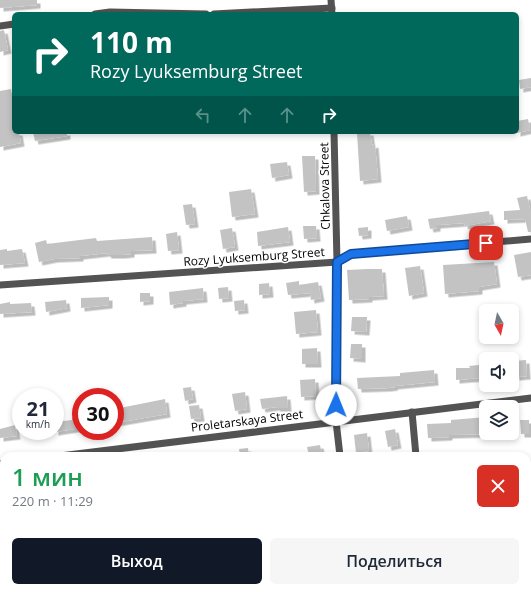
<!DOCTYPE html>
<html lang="ru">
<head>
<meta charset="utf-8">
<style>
  :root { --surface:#fff; --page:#f6f6f7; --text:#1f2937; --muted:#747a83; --accent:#111827 }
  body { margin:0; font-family:"Open Sans",sans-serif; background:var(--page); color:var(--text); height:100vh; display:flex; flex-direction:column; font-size:15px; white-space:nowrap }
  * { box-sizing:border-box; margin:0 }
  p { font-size:13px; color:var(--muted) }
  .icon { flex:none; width:22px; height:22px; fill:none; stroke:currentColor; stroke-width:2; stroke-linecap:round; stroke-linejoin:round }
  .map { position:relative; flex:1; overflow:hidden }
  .details { position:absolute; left:0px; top:452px; width:531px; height:140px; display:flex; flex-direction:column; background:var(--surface); border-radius:12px 12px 0 0; box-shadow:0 2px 6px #0003 }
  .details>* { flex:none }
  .guide { position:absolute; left:12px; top:12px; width:507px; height:122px; border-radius:6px; box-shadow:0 2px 6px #0003; background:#00695c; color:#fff; overflow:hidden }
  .needle { width:26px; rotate:171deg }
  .tools { position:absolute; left:479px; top:304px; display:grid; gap:8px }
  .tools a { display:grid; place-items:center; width:40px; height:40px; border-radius:6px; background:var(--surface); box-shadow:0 2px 6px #0003; font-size:20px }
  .speed { position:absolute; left:12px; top:388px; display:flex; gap:8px; font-size:20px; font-weight:700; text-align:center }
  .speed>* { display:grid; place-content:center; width:52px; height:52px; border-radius:50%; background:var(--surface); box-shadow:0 2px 6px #0003; line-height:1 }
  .speed small { font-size:10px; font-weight:400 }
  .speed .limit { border:6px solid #d22; background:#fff; color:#111 }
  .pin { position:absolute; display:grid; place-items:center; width:34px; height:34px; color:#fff; margin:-17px; border-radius:8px; box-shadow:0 2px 6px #0006 }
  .me { position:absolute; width:44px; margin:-22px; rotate:1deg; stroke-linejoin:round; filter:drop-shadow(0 0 3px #0008) }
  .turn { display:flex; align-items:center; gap:14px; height:84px; padding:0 12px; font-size:18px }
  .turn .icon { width:52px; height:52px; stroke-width:2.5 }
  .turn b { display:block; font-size:28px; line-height:34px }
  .lanes { display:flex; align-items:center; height:38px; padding:0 12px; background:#0003; justify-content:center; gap:20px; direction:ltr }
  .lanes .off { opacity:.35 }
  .round { display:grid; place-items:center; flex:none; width:42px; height:42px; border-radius:6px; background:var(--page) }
  .head { display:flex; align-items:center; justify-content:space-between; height:68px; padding:0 12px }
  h1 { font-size:24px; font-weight:600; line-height:30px; color:#1e9e55 }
  .primary-button { display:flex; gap:8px; margin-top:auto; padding:8px 12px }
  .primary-button a { flex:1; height:46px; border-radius:6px; background:var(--accent); color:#fff; font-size:16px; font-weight:600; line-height:46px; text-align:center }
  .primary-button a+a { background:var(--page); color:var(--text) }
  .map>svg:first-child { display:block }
  .building { fill:#c3c3c3; filter:url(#shadow) }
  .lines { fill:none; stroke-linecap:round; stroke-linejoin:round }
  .minor { stroke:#535353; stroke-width:7 }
  .route-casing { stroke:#114b97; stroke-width:10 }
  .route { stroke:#1a73e8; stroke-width:7 }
  .labels { text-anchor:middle; stroke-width:3; stroke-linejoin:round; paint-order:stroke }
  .street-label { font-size:12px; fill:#000; stroke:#fff }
</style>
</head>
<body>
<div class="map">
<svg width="531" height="592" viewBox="0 0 531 592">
  <defs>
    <filter id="shadow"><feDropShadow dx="3.5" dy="3.5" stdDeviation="0" flood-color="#0004"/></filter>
  </defs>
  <rect width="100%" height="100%" fill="#fff"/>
  <g class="building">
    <path d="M0 0H37V5L0 8Z"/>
    <path d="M4 30 8 50 0 52V31Z"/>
    <path d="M531 78V87L520 89 519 80Z"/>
    <path d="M11 89 14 107V132H19L21 143 0 147V91Z"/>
    <path d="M528 119 530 130 517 133V121Z"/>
    <path d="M33 132H67V136L35 141Z"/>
    <path d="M370 132 372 145 375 144 378 179 360 181 357 133Z"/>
    <path d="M302 156H315L316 191 304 192Z"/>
    <path d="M287 162 289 175 272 178 270 164Z"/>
    <path d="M251 189 255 214 232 217 229 192Z"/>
    <path d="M527 196 530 210H531V232H528L525 219 504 220V211L520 210 517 198Z"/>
    <path d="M192 204 195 224 186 225 183 205Z"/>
    <path d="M489 211 491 221 465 226 464 223 437 225V228L430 229 428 219Z"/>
    <path d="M407 216 409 227 387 231 385 220Z"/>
    <path d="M303 226H316L317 238 304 239Z"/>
    <path d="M288 227 290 242 258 246 257 232Z"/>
    <path d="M368 227V235L359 236 358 228Z"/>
    <path d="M232 228 235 247 223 249 220 230Z"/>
    <path d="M177 232 179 250 168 251 166 234Z"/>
    <path d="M152 237 153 250 131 251V254L122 255H108L107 253 80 256V258L54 259 39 262 35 243 46 240 47 244 96 238 97 241Z"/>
    <path d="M7 249V251L22 249 25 263 0 265V250Z"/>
    <path d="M531 252V275L518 277 514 255Z"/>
    <path d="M494 262 497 284 479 287V291L445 294 443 265Z"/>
    <path d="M420 266 424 293 409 296 405 268Z"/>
    <path d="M368 269H382L384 296 369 297V299L349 300 347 270Z"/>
    <path d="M299 281V285L318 282 321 298 311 300 310 293 288 295 286 283Z"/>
    <path d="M269 283 270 294 259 295V284Z"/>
    <path d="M228 287 229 298 219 299 218 288Z"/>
    <path d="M203 288 204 299 183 301V303L170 305 169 292Z"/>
    <path d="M140 293H150V301L140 302Z"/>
    <path d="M109 297V305L81 308V298Z"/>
    <path d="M66 300 67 308 46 312 45 302Z"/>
    <path d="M244 300 245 310 235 311 234 301Z"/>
    <path d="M10 302V304L31 303 32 312 0 314V304Z"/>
    <path d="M316 310 318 332 296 334 294 312Z"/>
    <path d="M352 317H367L366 332 351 331Z"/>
    <path d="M351 344H362V359L350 358Z"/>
    <path d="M317 348 318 364H302V349Z"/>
    <path d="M526 360 527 376 516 377 514 361Z"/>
    <path d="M479 365 481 378 456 380V368H470L469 366Z"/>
    <path d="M434 370 435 382 394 386 395 387 388 388 358 389 357 378 400 376V373Z"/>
    <path d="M315 379 316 396 301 397 300 380Z"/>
    <path d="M191 387 193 399 185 401 183 388Z"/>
    <path d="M245 392 247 409 235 411 232 394Z"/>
    <path d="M287 396 288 408H277L276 407 262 409 260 399Z"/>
    <path d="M165 399 167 414 115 423V409Z"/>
    <path d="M199 405 201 418 191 419 189 406Z"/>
    <path d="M81 416V428L55 432V422L72 420V418Z"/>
    <path d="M486 417V434L449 435V437L428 438 427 424 451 423V420Z"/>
    <path d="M520 420H529V434H521Z"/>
    <path d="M15 425 17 436 0 438V429Z"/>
    <path d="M395 429 398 445 388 447 385 431Z"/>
    <path d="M367 433 369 451 356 453 354 435Z"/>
    <path d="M320 445 322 455 309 456 307 447Z"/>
    <path d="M248 448 249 456H240L239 449Z"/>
  </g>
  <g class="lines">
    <g class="minor">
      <path d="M331 0 332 14"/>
      <path d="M95 14 110 12 206 14"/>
      <path d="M214 14 332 8"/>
      <path d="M0 26 14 24"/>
      <path d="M334 132 337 262 336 421 340 456"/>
      <path d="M0 285 337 262 351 254 531 239"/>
      <path d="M412 412 416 456"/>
      <path d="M60 456 531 398"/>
      <path d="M0 464 4 463"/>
      <path d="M352 588 353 592"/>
      <path d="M427 588V592"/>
      <path d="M513 592H515V588"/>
    </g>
  </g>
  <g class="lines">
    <g class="route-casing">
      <path id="route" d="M336 405 337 262 351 254 486 243"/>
    </g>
    <use href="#route" class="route"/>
  </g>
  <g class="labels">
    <g class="street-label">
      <text transform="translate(325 186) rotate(-91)" y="4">Chkalova Street</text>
      <text transform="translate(254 257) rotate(-4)" y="4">Rozy Lyuksemburg Street</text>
      <text transform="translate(247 421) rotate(-7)" y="4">Proletarskaya Street</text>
    </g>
  </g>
</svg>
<div class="tools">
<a><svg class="needle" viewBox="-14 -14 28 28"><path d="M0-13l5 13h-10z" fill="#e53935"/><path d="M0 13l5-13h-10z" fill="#747a83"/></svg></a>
<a><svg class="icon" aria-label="sound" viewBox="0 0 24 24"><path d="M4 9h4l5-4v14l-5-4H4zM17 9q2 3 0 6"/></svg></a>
<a><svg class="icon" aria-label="layers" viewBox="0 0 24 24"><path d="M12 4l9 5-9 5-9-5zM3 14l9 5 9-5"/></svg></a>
</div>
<div class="speed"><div>21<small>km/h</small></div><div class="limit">30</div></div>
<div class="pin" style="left:486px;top:243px;background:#d93025"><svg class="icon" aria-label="arrive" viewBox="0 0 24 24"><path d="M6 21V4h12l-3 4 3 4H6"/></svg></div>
<svg class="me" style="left:336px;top:405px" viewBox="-20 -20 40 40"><circle r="19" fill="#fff"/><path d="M0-13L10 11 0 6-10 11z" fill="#1a73e8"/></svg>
<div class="guide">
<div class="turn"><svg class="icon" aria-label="right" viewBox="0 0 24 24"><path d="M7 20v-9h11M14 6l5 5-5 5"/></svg><div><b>110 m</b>Rozy Lyuksemburg Street</div></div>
<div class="lanes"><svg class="icon off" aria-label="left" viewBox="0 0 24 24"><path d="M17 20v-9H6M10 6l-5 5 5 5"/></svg><svg class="icon off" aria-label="ahead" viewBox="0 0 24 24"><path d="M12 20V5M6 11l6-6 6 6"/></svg><svg class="icon off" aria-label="ahead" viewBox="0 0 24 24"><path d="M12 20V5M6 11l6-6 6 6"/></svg><svg class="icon" aria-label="right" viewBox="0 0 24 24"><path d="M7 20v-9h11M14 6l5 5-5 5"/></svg></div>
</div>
<section class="details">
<div class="head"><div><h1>1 мин</h1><p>220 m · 11:29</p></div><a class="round" style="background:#d93025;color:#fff"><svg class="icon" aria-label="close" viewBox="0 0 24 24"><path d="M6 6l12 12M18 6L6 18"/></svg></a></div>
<div class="primary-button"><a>Выход</a><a>Поделиться</a></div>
</section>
</div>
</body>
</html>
